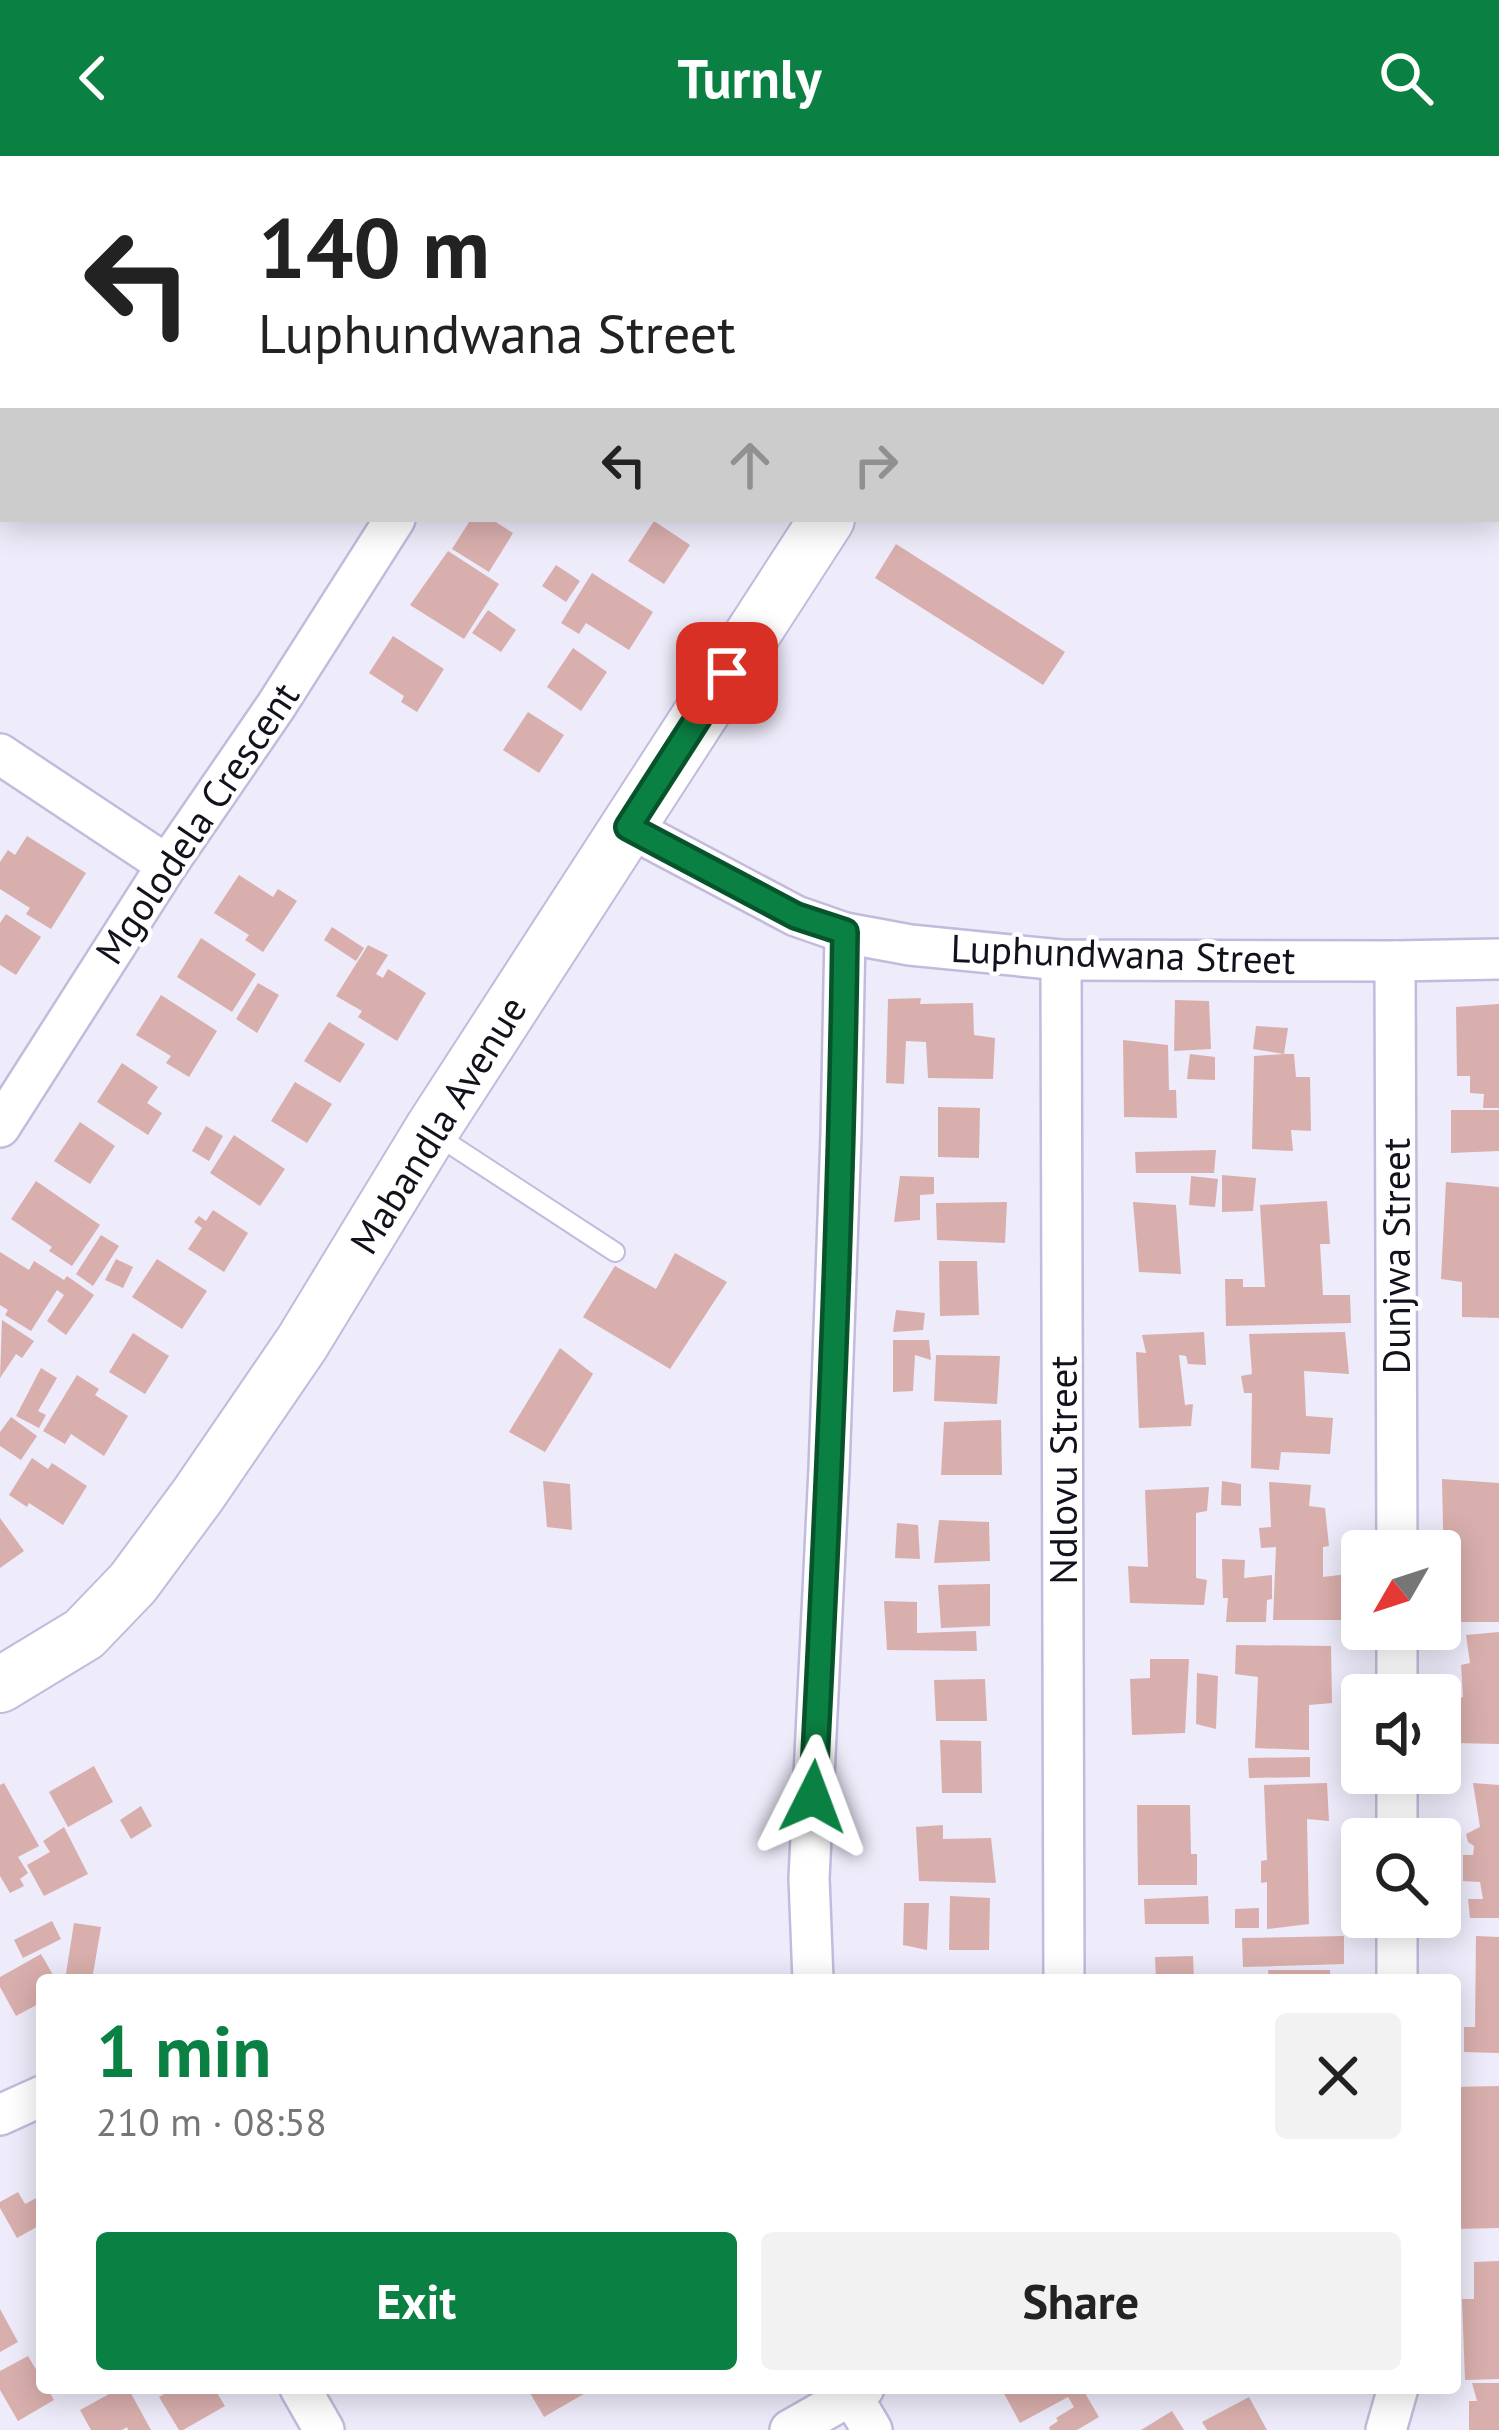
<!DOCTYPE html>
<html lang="en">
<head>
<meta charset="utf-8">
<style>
  :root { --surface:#fff; --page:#f2f2f2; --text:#222; --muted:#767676; --accent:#0b8043 }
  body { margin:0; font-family:"PT Sans",sans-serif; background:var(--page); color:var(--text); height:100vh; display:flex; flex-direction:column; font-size:45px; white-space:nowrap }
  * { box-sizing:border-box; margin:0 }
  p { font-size:39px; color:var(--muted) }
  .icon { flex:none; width:66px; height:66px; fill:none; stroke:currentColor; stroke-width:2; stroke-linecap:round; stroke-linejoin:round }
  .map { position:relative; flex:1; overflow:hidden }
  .details { position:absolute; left:36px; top:1818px; width:1425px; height:420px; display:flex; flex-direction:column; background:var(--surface); border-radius:12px; box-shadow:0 6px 30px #0003 }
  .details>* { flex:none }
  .guide { position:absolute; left:0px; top:0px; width:1500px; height:366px; box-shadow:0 6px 30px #0003; background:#fff; color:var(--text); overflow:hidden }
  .needle { width:78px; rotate:231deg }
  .buttons { position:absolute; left:1341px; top:1374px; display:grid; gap:24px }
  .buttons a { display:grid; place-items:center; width:120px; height:120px; border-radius:12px; background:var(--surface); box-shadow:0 6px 30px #0003; font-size:60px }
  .pin { position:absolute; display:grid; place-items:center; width:102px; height:102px; color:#fff; margin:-51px; border-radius:24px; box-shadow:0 6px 18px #0006 }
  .me { position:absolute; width:132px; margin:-66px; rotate:3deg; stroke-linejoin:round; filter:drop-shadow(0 0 9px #0008) }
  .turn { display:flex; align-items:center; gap:42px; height:252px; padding:0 60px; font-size:54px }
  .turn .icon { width:156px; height:156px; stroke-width:2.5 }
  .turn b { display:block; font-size:84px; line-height:102px }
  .lanes { display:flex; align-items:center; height:114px; padding:0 60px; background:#0003; justify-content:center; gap:60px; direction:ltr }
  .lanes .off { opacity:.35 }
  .round { display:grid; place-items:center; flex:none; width:126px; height:126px; border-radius:12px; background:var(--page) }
  .head { display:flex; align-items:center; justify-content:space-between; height:204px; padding:0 60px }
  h1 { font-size:72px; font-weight:600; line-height:90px; color:var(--accent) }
  .action { display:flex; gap:24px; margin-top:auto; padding:24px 60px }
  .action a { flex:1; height:138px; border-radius:12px; background:var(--accent); color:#fff; font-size:48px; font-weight:600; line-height:138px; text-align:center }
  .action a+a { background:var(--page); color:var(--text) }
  header { display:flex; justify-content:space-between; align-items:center; height:156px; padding:0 60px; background:var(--accent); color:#fff; font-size:54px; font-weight:600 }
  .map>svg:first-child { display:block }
  .building { fill:#d9afad }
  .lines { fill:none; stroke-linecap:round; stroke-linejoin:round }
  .lane-casing { stroke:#c2bbde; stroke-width:22 }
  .street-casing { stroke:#c2bbde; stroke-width:44 }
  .secondary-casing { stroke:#c2bbde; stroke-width:58 }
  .lane { stroke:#fff; stroke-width:18 }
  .street { stroke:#fff; stroke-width:39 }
  .secondary { stroke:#fff; stroke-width:54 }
  .route-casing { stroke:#07532c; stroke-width:30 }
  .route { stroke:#0b8043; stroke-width:21 }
  .labels { text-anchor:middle; stroke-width:9; stroke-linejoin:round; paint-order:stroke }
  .street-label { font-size:39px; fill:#14111d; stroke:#fff }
</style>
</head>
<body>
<header><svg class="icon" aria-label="back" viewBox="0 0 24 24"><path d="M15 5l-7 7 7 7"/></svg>Turnly<svg class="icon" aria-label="search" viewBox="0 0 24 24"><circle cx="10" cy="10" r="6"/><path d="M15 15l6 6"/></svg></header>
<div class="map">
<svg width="1499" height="2274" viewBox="0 0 1499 2274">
  <rect width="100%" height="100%" fill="#eeebfa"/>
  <g class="building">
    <path d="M471 363H491L513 377 489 416 452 393Z"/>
    <path d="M654 365 690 389 664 428 628 405Z"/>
    <path d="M896 388 1065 496 1043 529 875 422Z"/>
    <path d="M448 395 499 428 464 483 410 449Z"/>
    <path d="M556 409 580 425 566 446 542 430Z"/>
    <path d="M592 417 653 456 629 494 586 467 579 478 561 467Z"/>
    <path d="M488 454 516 474 501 496 472 477Z"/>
    <path d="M393 480 444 513 417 556 401 546 404 540 369 517Z"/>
    <path d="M573 492 607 516 581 555 547 531Z"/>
    <path d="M528 556 564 579 539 617 503 594Z"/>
    <path d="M27 680 86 717 51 773 26 758 30 752 0 733V706L8 694 15 699Z"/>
    <path d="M239 719 273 741 278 733 297 745 263 796 245 784 249 779 214 757Z"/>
    <path d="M6 758 41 781 16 819 0 809V767Z"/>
    <path d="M332 771 364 792 356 805 324 784Z"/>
    <path d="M201 782 256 818 232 856 177 821Z"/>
    <path d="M368 789 388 799 376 818 383 822 388 813 426 837 397 885 358 861 362 855 336 840Z"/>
    <path d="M258 827 279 839 257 877 236 863Z"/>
    <path d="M161 839 217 875 189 921 166 907 171 900 136 879Z"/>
    <path d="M921 842 920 848 973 847 974 879 995 882 993 923 928 922 926 886 906 885 904 928 886 927 888 843Z"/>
    <path d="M1175 844 1209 845 1211 893 1174 895Z"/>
    <path d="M1499 848V952H1483L1484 938 1470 937V920H1457L1456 851Z"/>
    <path d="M329 866 365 888 340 927 304 905Z"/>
    <path d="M1256 870 1288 872 1284 898H1294L1296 921H1310L1311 975 1291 974 1293 995 1252 993 1254 900 1284 898 1253 893Z"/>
    <path d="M1123 884 1168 889 1169 934H1176L1177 962 1124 961Z"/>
    <path d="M1190 898 1215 901V924L1187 923Z"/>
    <path d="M122 907 158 931 147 947 162 957 148 979 97 946Z"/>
    <path d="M295 926 332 948 307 987 271 965Z"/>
    <path d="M938 951 980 952 979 1002 938 1001Z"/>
    <path d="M1451 954H1499V995L1451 997Z"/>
    <path d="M80 966 115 990 90 1028 54 1005Z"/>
    <path d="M206 970 223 980 209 1005 192 995Z"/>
    <path d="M234 979 285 1013 260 1050 210 1017Z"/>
    <path d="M1216 994 1214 1017H1136L1135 996Z"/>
    <path d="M1222 1019 1256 1022 1253 1055 1222 1056Z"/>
    <path d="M900 1020 934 1021V1038L920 1039V1064L894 1066Z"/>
    <path d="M1191 1020 1218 1023 1215 1051 1189 1049Z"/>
    <path d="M36 1025 100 1069 72 1110 49 1095 52 1091 11 1063Z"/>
    <path d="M1446 1026 1499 1031V1162L1462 1161V1126L1441 1123Z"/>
    <path d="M1327 1045 1330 1088H1320L1323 1139H1350L1351 1167 1226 1170 1225 1123H1243V1131H1265L1260 1049Z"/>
    <path d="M1007 1046 1005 1087 937 1084 936 1047Z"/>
    <path d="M1133 1046 1176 1049 1181 1118 1139 1116Z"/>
    <path d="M213 1054 248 1077 224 1116 188 1093 202 1072 194 1066 199 1060 206 1065Z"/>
    <path d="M101 1079 119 1090 93 1130 76 1118Z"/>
    <path d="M0 1096 29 1114 34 1105 64 1124 67 1120 94 1139 66 1179 47 1165 64 1139 57 1134 31 1175 5 1159 8 1154 0 1149Z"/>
    <path d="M675 1097 727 1126 670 1213 583 1161 615 1110 656 1133Z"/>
    <path d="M116 1103 133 1111 123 1132 105 1124Z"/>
    <path d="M157 1103 207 1135 182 1173 132 1141Z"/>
    <path d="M939 1105H977L979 1159 940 1160Z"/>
    <path d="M896 1154 925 1157 923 1174 893 1176Z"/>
    <path d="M2 1164 34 1185 22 1202 16 1198 0 1222Z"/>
    <path d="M1204 1176 1206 1209 1188 1208 1186 1200 1179 1199 1185 1249 1193 1248 1191 1270 1139 1272 1136 1196 1146 1197 1142 1179Z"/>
    <path d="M1345 1176 1349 1218 1304 1215 1306 1260 1333 1262 1330 1298 1281 1296 1279 1314 1251 1312 1252 1237H1244L1241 1220 1252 1218 1249 1178Z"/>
    <path d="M133 1177 169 1200 145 1238 109 1216Z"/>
    <path d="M893 1184H929L931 1204 915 1199 913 1235 893 1236Z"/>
    <path d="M560 1192 593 1218 545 1296 509 1276Z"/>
    <path d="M936 1199 1000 1200 997 1248 934 1245Z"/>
    <path d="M41 1212 57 1222 38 1255 46 1259 39 1272 16 1260Z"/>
    <path d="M77 1219 99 1233 95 1239 128 1260 104 1300 71 1278 65 1288 43 1275Z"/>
    <path d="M11 1261 37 1280 21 1304 0 1290V1276Z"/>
    <path d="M1001 1264 1002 1319H941L944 1266Z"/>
    <path d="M32 1302 48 1313 52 1307 87 1330 63 1369 29 1347 27 1351 9 1339Z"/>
    <path d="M1442 1323 1499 1327V1466H1445Z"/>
    <path d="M543 1325 570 1328 572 1374 547 1371Z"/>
    <path d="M1222 1325 1241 1328V1350L1221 1349Z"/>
    <path d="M1269 1326 1311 1329 1309 1350 1325 1352 1329 1390 1323 1391V1421L1356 1417 1353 1464H1273L1276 1391 1261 1392 1259 1372 1271 1371Z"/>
    <path d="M1209 1331 1207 1355 1196 1357V1422L1207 1424 1204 1449 1130 1447 1128 1410 1148 1411 1145 1334Z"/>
    <path d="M0 1362 24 1395 0 1412Z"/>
    <path d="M939 1364 989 1366 990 1405 934 1407Z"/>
    <path d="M897 1367 918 1369 920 1403 895 1402Z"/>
    <path d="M1222 1403 1245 1404 1244 1422 1272 1419V1443L1267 1444 1266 1466H1226L1228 1442H1223Z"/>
    <path d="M990 1428V1470L941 1472 938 1429Z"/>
    <path d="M884 1445 917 1446V1477L976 1475 977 1495 887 1494Z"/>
    <path d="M1499 1476V1588L1455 1587V1543L1463 1541 1461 1509 1470 1507 1466 1479Z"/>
    <path d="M1236 1489 1331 1490 1332 1547 1309 1549V1594L1255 1592 1258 1521 1235 1518Z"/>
    <path d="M1150 1503H1189L1185 1577 1132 1579 1130 1523 1150 1522Z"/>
    <path d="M1197 1517 1218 1520 1216 1573 1196 1568Z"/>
    <path d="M985 1523 987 1565H936L934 1524Z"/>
    <path d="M940 1584 981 1585 982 1637H942Z"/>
    <path d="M1310 1601V1621L1249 1622 1248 1602Z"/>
    <path d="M94 1610 113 1646 68 1671 49 1636Z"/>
    <path d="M4 1627 39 1690 18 1701 28 1717 20 1723 24 1730 10 1737 0 1720V1629Z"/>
    <path d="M1327 1627 1329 1665 1307 1663 1309 1768 1267 1773V1726L1261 1727V1705L1267 1704 1264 1629Z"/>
    <path d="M1473 1627 1499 1629V1762H1470L1468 1743H1483L1480 1726 1463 1725V1699H1473L1474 1690 1468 1686 1466 1678 1480 1671Z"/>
    <path d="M1137 1649H1190L1191 1698H1197V1729H1138Z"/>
    <path d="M141 1650 152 1670 131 1683 120 1664Z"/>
    <path d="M943 1669V1683L991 1682 996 1727 919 1725 916 1671Z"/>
    <path d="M64 1671 88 1718 44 1740 27 1709 50 1696 43 1685Z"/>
    <path d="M950 1740 990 1742 989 1794H949Z"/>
    <path d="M1208 1740 1209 1768H1145L1144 1743Z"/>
    <path d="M904 1747H929L927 1794 903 1789Z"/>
    <path d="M1259 1752V1772H1235V1753Z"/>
    <path d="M52 1765 61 1783 23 1802 14 1784Z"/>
    <path d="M74 1767 101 1771 92 1824H65Z"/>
    <path d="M1344 1780V1808L1243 1811 1242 1782Z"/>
    <path d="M1476 1780 1499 1781V1897L1464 1896V1871H1475Z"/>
    <path d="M41 1798 56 1824H42V1846L16 1860 0 1831V1821Z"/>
    <path d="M1193 1800 1194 1824H1156L1155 1801Z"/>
    <path d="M1268 1814H1330V1824H1269Z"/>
    <path d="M1499 1930V2072L1455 2073V1931Z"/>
    <path d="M18 2036 25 2048 42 2039V2068L17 2082 0 2052V2046Z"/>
    <path d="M1499 2105V2223L1465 2224 1462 2143H1474V2106Z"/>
    <path d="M0 2153 18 2186 0 2196Z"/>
    <path d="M28 2200 42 2224V2232H47L54 2244 18 2265 0 2234V2215Z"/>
    <path d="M1472 2227H1499V2274H1469V2245H1477Z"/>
    <path d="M120 2232H128L151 2274H128L127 2271 122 2274H91L80 2254Z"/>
    <path d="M174 2232H214L225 2250 183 2274H179L159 2241Z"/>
    <path d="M527 2232H594L544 2261Z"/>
    <path d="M1001 2232H1062L1065 2237 1074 2232H1082L1099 2261 1077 2274H1050L1049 2271 1058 2265 1056 2262 1074 2251 1068 2241 1020 2267Z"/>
    <path d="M1249 2241 1267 2274H1207L1202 2266Z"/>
    <path d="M1172 2255 1184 2274H1141Z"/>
  </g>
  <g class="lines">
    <g class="lane-casing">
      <path id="lane" d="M433 977 615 1096"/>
    </g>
    <g class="street-casing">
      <g id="street">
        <path d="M396 0 401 3"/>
        <path d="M620 3 622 0"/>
        <path d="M0 598 167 709"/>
        <path d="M628 671 796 760 845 777 910 789 1061 804 1395 805 1499 803"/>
        <path d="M1061 804 1064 1824"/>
        <path d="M1395 805 1397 1395"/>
        <path d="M0 971 167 709 276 550 395 363"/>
        <path d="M1397 1473V1539"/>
        <path d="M1397 1617V1683"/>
        <path d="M1397 1761V1824"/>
        <path d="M813 1824 809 1722 829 1313 841 979 845 777"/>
        <path d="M0 1959 42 1940"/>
        <path d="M300 2232 324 2274"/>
        <path d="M851 2232 852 2240 872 2274"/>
        <path d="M790 2274 864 2232"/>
        <path d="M1386 2274 1398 2232"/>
      </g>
    </g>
    <g class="secondary-casing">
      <g id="secondary">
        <path d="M1058 3 1060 0"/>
        <path d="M0 1529 84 1478 133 1427 198 1339 302 1187 431 975 827 363"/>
      </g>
    </g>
    <use href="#lane" class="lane"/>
    <use href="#street" class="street"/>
    <use href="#secondary" class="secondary"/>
  </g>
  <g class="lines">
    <g class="route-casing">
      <path id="route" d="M727 517 628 671 796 760 845 776C841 1065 828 1353 813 1641"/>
    </g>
    <use href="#route" class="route"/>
  </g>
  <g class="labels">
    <g class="street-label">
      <text transform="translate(197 667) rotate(-56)" y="14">Mgolodela Crescent</text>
      <text transform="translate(1123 798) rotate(2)" y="14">Luphundwana Street</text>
      <text transform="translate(438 969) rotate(-58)" y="14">Mabandla Avenue</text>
      <text transform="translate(1396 1100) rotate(-90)" y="14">Dunjwa Street</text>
      <text transform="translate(1063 1314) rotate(-90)" y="14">Ndlovu Street</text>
    </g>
  </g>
</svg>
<div class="buttons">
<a><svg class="needle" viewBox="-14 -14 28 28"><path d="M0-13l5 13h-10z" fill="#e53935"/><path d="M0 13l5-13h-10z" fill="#767676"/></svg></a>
<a><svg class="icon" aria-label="sound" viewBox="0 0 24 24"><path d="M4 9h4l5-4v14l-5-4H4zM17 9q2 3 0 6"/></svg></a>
<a><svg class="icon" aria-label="search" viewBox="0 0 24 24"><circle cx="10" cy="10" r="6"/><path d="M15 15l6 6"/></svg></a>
</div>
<div class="pin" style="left:727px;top:517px;background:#d93025"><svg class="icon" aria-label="arrive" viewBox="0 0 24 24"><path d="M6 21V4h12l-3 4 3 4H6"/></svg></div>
<svg class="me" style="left:813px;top:1641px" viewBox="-20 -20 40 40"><path d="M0-17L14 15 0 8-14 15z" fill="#0b8043" stroke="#fff" stroke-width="4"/></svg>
<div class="guide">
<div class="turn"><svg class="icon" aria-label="left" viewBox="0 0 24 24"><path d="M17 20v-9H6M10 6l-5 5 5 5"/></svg><div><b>140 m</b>Luphundwana Street</div></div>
<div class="lanes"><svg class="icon" aria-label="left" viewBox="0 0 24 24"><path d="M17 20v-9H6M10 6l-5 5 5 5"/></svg><svg class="icon off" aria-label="ahead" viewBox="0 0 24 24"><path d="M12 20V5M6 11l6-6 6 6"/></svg><svg class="icon off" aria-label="right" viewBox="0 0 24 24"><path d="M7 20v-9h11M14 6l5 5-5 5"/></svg></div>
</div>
<section class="details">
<div class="head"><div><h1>1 min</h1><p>210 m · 08:58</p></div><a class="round"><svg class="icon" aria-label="close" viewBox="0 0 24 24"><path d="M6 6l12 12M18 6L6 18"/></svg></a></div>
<div class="action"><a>Exit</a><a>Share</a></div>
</section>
</div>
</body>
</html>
